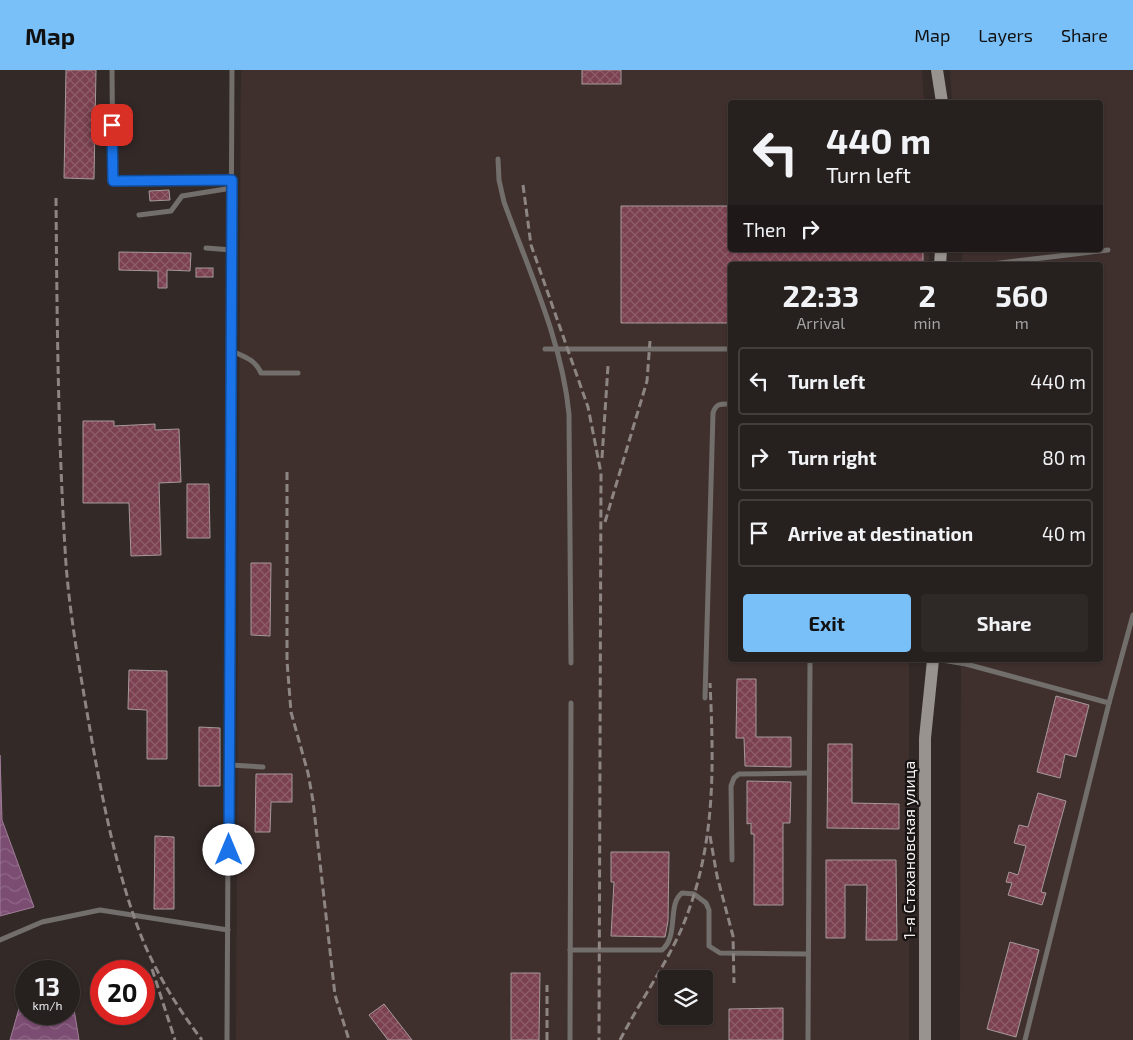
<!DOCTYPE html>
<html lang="en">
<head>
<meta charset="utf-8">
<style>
  :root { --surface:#26201e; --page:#2e2827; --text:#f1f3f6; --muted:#a4a3a4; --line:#423e3c; --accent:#79bff8 }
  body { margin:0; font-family:"Exo 2",sans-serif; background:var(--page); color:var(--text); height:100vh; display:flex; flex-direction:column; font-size:19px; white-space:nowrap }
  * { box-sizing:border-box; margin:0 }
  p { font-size:16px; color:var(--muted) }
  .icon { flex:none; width:28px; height:28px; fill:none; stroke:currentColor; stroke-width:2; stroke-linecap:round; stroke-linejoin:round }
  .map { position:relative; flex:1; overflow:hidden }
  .side { position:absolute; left:728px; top:192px; width:375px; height:400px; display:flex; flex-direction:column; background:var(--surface); border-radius:5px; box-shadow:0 1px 4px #0004,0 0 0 1px var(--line) }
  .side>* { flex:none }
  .guide { position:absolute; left:728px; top:30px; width:375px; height:152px; border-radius:5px; box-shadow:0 1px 4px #0004,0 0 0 1px var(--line); background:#26201e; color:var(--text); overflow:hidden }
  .tools { position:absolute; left:658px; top:900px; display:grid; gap:10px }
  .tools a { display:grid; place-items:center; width:55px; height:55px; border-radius:5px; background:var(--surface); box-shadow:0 1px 4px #0004,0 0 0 1px var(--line); font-size:25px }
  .speed { position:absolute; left:15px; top:890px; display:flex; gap:10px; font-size:25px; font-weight:700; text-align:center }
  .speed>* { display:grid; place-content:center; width:65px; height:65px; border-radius:50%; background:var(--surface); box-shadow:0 1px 4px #0004,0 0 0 1px var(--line); line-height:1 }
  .speed small { font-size:12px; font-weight:400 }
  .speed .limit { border:8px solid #d22; background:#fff; color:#111 }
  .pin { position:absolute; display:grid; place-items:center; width:42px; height:42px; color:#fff; margin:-21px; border-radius:10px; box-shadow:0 2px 8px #0006 }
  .me { position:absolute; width:55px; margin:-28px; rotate:0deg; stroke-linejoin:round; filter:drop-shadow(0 0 4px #0008) }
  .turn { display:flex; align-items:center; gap:18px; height:105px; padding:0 15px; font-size:22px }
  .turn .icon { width:65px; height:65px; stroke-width:2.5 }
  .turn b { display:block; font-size:35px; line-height:42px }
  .then { display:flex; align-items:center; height:48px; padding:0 15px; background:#0003; gap:10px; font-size:19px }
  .eta { display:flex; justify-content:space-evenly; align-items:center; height:85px; text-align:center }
  .eta b { font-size:30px; font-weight:700; line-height:35px }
  .action { display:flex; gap:10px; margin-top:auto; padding:10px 15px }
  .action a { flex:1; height:58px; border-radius:5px; background:var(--accent); color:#111; font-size:20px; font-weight:700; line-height:58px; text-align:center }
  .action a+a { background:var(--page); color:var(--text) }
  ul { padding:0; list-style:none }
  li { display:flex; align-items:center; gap:15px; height:68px; margin:0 10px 8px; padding:0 5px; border:2px solid var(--line); border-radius:5px }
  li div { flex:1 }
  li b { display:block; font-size:19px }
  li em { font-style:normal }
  header { display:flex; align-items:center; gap:30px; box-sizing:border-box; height:70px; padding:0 25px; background:var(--accent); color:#111 }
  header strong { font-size:24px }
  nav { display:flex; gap:28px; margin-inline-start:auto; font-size:18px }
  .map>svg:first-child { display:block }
  .built { fill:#40302d; fill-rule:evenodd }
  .water { fill:url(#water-waves); stroke:#a07e98 }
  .building { fill:url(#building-cross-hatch); stroke:#a5999b }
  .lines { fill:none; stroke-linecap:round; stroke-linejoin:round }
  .lane { stroke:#716e6b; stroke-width:5 }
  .secondary { stroke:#98938e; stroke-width:12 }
  .rail { stroke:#8d8583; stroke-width:3; stroke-dasharray:8 4; stroke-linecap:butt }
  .route-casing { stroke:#114b97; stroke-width:12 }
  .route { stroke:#1a73e8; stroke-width:9 }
  .labels { text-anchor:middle; stroke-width:4.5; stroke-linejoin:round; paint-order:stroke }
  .street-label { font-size:16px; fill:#f8f2f0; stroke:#181413 }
</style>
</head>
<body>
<header>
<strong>Map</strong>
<nav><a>Map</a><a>Layers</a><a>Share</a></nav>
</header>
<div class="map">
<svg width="1133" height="970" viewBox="0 0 1133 970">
  <defs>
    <pattern id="water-waves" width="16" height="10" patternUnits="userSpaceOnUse" patternTransform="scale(1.25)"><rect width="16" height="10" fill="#7b4d72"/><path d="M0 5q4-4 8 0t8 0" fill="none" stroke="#8e6786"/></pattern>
    <pattern id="building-cross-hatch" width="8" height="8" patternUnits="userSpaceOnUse" patternTransform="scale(1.25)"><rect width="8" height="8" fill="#7b4150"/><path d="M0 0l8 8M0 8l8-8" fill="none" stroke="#8e5d6a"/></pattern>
  </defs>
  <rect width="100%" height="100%" fill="#332a28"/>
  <g class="built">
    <path d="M241 0H922L924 32H730V180H929V195H730V590H909V970H236ZM666 909H704V946H666Z"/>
    <path d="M950 0H1133V970H960L961 590H1100V195H962V180H1100V32H952Z"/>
  </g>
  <g class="water">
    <path d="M0 685 2 750 34 837 0 846Z"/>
    <path d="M69 908 79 970H10L26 914V944H69Z"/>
  </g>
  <g class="building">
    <path d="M66 0H96L94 109 64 108Z"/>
    <rect x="582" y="0" width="39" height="14"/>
    <path d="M169 120 170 130 150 131 149 121Z"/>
    <path d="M621 136H730V180H923V195H730V253H621Z"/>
    <path d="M119 182 191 183 190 201 167 200V218H158V201L119 200Z"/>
    <rect x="196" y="198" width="17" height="9"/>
    <path d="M83 351H114V356L155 354V360L179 359 181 412 159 413 161 485 131 486 129 433H83Z"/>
    <path d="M187 414H209L210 468H187Z"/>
    <path d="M251 493H271L270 566 251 565Z"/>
    <path d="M129 600 167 601V689H147V640L128 639Z"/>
    <path d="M737 609H756V667H791V697L745 696 744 668H736Z"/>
    <path d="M1056 626 1089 635 1076 687 1065 684 1060 708 1037 702Z"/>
    <path d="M199 657 220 658V716H199Z"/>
    <path d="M828 674H852V733L899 734V759L827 758Z"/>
    <path d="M256 704H292V732H271L270 762H255Z"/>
    <path d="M747 711 791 712 790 753H783V835H754V764H751V753L747 754Z"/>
    <path d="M1038 723 1066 731 1041 822 1046 823 1042 835 1008 825 1012 813 1006 812 1009 802 1018 805 1026 776 1014 773 1019 755 1028 757Z"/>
    <path d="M155 766 174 767V839H154Z"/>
    <path d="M611 782H669L668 851 665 867 611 866 614 812H611Z"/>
    <path d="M826 790H896L897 870H866L867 815H845V868H826Z"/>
    <path d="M1010 872 1039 880 1016 967 987 959Z"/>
    <path d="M511 903H540L539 970H511Z"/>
    <path d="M384 934 412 970H388L369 945Z"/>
    <path d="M783 938V970H729V939Z"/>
  </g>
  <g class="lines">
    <g class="lane">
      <path d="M112 0 113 111 232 110"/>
      <path d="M498 89 499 110 504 132C529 201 562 271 569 344L571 593"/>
      <path d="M139 145 171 141 182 126 232 118"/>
      <path d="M206 178 232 180"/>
      <path d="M984 195 1108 180"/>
      <path d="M545 279H730"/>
      <path d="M232 281C243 286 256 290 261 303H298"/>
      <path d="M942 590 966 594 1109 633 1025 970"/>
      <path d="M705 628 713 343C716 333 721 334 730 334"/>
      <path d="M1109 633 1133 545"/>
      <path d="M230 695 263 697"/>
      <path d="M732 790 731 716 734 708 739 704 809 703"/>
      <path d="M0 870 42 852 100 840 228 860"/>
      <path d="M570 880H662C679 866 667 834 682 823L694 824 706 833 709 840V876L720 883 808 884"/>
      <path d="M227 970 232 0"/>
      <path d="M570 970 571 633"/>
      <path d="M808 970 810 590"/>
    </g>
    <g class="secondary">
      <path d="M937 0 942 32"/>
      <path d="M940 195 941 180"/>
      <path d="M925 970V668L933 590"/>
    </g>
    <g class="rail">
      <path d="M523 115 531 175 588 337 601 403 599 970"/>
      <path d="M56 128C57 250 58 373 66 494 70 547 80 601 89 654 101 723 117 808 144 873 159 908 179 940 202 970"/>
      <path d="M602 388 608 296"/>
      <path d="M287 402V591L291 642 308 703 313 731 335 925 349 970"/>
      <path d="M605 452 647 311 650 271"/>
      <path d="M710 766 717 806 733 866 734 913"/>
      <path d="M152 899 175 970"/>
      <path d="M547 970V915"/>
      <path d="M620 970C639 933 664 898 681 860 716 779 714 699 710 613"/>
    </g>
  </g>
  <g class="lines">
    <g class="route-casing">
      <path id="route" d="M112 55 113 111 232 110 229 780"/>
    </g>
    <use href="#route" class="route"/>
  </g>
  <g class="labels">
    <g class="street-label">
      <text transform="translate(909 780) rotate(-90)" y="6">1-я Стахановская улица</text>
    </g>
  </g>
</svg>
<div class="tools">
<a><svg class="icon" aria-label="layers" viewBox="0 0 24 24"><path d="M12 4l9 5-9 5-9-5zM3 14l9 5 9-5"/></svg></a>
</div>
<div class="speed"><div>13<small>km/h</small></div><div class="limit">20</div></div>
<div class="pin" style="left:112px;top:55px;background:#d93025"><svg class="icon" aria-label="arrive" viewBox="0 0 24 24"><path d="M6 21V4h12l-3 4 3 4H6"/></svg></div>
<svg class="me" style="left:229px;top:780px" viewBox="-20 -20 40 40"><circle r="19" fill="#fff"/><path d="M0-13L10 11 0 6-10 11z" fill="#1a73e8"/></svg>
<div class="guide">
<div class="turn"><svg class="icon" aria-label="left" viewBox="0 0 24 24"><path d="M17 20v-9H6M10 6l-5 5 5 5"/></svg><div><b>440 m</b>Turn left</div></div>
<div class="then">Then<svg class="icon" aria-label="right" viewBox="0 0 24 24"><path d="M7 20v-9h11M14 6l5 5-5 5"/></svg></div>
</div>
<section class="side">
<div class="eta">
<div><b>22:33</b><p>Arrival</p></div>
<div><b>2</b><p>min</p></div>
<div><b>560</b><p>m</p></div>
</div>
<ul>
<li><svg class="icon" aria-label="left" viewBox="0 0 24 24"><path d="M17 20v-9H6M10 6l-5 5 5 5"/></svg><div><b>Turn left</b></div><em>440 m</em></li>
<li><svg class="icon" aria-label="right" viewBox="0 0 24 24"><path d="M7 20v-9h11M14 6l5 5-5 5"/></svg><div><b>Turn right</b></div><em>80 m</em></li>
<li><svg class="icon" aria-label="arrive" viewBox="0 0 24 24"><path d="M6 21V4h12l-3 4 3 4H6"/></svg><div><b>Arrive at destination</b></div><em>40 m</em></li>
</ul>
<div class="action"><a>Exit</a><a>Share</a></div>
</section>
</div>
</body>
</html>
